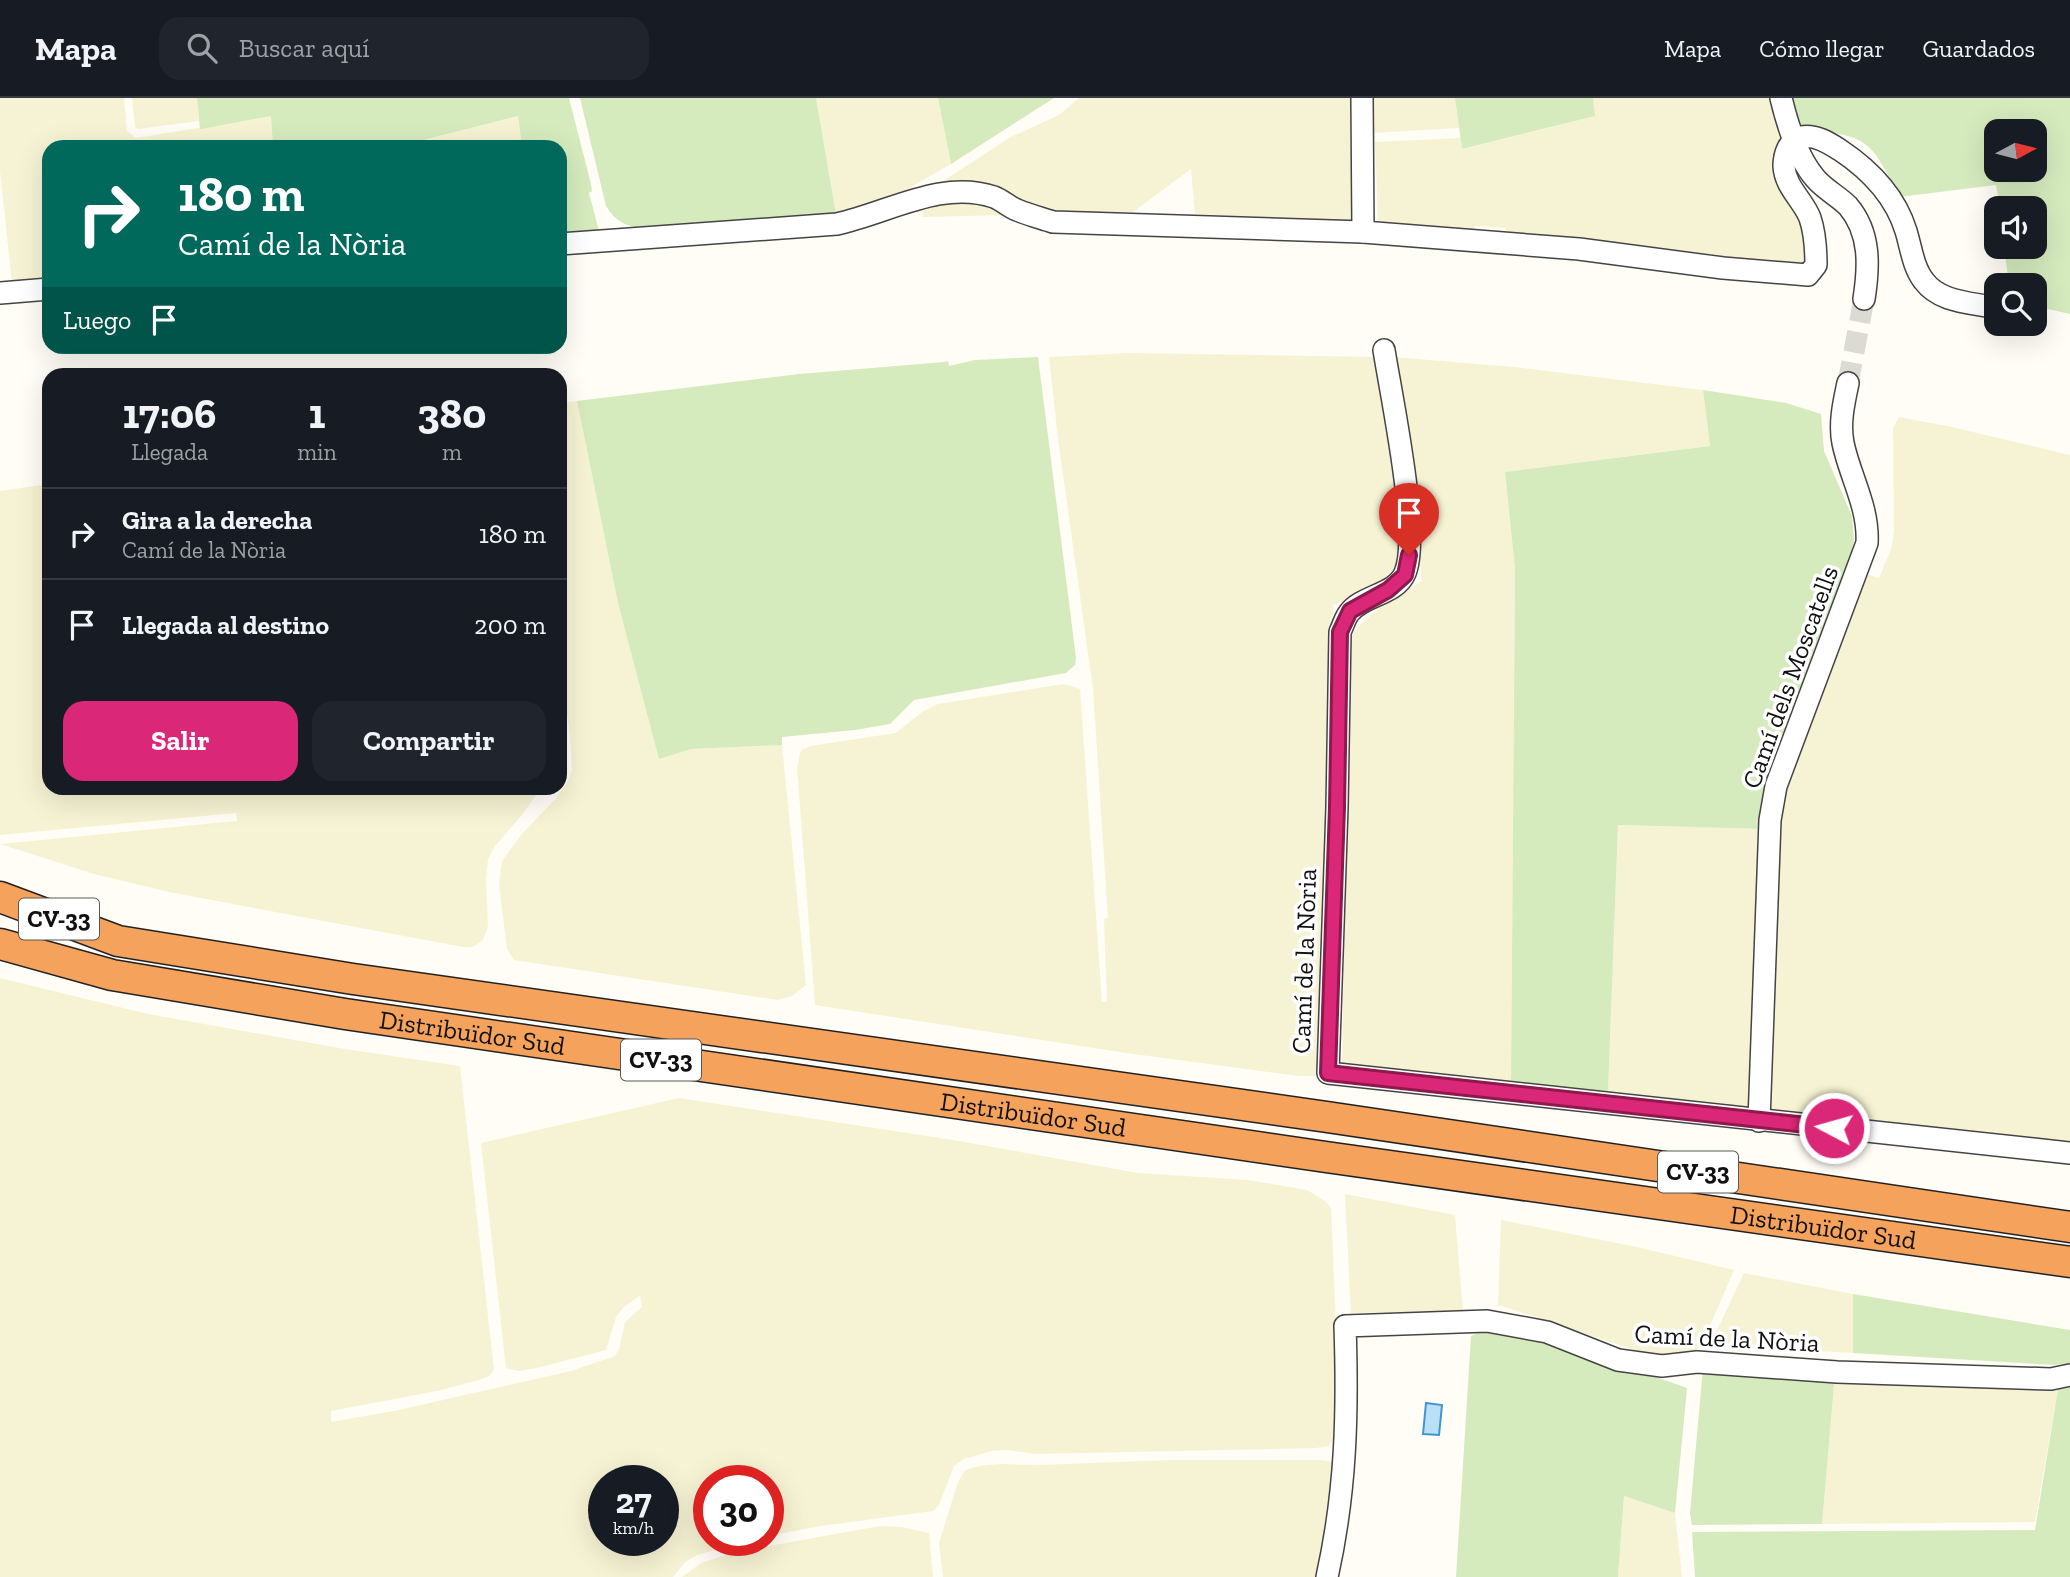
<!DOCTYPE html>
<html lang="es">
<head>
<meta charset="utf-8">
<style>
  :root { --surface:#171b24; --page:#20242c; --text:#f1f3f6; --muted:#9ea1a6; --line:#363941; --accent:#db2777 }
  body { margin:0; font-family:"Zilla Slab",serif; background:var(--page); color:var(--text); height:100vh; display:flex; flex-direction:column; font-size:26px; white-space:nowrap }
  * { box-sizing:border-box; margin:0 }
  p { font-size:23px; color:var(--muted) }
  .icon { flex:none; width:38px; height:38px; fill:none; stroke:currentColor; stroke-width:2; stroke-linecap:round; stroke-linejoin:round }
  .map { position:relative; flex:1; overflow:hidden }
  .side { position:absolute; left:42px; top:270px; width:525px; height:427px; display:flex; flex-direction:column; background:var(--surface); border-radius:21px; box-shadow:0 7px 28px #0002 }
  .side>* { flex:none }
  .hud { position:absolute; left:42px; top:42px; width:525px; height:214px; border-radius:21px; box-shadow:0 7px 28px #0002; background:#00695c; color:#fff; overflow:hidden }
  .needle { width:46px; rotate:83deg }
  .tools { position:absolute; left:1984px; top:21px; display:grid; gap:14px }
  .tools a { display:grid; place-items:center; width:63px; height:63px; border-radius:14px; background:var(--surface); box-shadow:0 7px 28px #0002; font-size:35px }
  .speed { position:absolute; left:588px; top:1367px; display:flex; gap:14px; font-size:35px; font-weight:700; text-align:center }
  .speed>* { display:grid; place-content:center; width:91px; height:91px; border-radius:50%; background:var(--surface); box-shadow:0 7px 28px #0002; line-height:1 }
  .speed small { font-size:18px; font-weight:400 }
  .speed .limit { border:10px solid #d22; background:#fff; color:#111 }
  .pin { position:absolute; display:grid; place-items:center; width:60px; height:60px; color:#fff; margin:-72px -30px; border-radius:50% 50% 50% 0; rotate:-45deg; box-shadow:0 0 7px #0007 }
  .pin .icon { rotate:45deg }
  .me { position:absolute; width:77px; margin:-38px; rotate:276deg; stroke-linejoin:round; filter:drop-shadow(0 0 5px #0008) }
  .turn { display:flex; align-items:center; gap:24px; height:147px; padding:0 21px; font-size:32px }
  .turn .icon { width:91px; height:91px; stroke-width:2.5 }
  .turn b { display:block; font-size:49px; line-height:60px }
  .then { display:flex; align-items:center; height:66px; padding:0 21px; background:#0003; gap:14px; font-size:26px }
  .eta { display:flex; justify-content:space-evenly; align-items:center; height:119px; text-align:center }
  .eta b { font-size:42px; font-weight:700; line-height:49px }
  .action { display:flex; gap:14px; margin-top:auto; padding:14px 21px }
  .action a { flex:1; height:80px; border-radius:21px; background:var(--accent); color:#fff; font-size:28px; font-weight:700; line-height:80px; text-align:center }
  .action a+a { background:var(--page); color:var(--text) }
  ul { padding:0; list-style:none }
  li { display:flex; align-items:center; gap:21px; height:91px; padding:0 21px; border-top:2px solid var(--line) }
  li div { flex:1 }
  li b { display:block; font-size:26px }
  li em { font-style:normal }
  header { display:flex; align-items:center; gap:42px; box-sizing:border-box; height:98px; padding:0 35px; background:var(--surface); border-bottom:2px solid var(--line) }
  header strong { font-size:33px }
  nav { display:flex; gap:38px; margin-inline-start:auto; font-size:24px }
  .search { width:490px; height:63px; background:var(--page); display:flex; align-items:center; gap:18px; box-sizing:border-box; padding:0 24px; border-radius:21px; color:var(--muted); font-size:26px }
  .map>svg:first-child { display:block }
  .farmland { fill:#f6f3d4; fill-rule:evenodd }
  .green { fill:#d5ebbd; fill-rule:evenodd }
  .water { fill:#b9e0f7; stroke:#3f96cf; stroke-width:2 }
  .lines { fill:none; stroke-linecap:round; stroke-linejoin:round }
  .minor-tunnel { stroke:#dbdad3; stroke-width:21; stroke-dasharray:21 10; stroke-linecap:butt }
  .minor-casing { stroke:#444; stroke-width:24 }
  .highway-casing { stroke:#222; stroke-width:33 }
  .minor { stroke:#fff; stroke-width:21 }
  .highway { stroke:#f5a25d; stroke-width:30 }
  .route-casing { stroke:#8e194d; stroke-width:18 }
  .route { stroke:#db2777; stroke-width:12 }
  .labels { text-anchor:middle; stroke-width:7; stroke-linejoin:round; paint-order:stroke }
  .shield { fill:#fff; stroke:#585858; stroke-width:2 }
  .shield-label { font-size:24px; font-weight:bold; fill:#111 }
  .street-label { font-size:26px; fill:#111; stroke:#fff }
</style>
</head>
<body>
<header>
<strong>Mapa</strong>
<div class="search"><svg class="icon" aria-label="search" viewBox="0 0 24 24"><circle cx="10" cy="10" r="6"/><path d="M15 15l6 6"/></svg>Buscar aquí</div>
<nav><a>Mapa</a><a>Cómo llegar</a><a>Guardados</a></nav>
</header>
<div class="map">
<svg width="2070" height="1479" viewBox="0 0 2070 1479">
  <rect width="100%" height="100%" fill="#fffdf5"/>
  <g class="farmland">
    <path d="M0 0H124L127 33 136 40 271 18 273 49H49V180L12 185 0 73Z"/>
    <path d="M132 0H197L199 23 138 31 135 29Z"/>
    <path d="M816 0H938L951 66 887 103 836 116Z"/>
    <path d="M1079 0H1354L1356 124 1195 116 1191 71 1133 114 923 119 919 99 1009 40 1059 17Z"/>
    <path d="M1372 0H1455L1459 30 1373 35Z"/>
    <path d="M1593 0H1774L1787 56 1796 72 1806 108 1819 171 1639 147 1506 136V130L1475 128 1474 132 1378 125 1375 44 1460 40 1462 51 1594 18Z"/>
    <path d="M518 18 522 49H408L427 41Z"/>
    <path d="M1129 255 1378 259 1404 448 1400 466 1392 477 1358 498 1333 507 1326 977 1322 978H1299L1126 955 815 907 797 669 801 652 810 648 896 635 922 614 938 606 1064 586 1080 591 1102 904H1107L1104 821 1108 820 1093 591 1058 341 1049 259Z"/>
    <path d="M1393 259 1514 269 1703 292 1710 348 1505 374 1515 471 1511 985 1342 968 1349 547 1353 535 1363 524 1386 504 1422 483Z"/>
    <path d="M577 303 618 505 660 660 690 651 782 647 806 887 792 898 778 902 514 862 507 851 499 786 502 763 521 737 556 700 568 683 572 672 570 638 560 561V305Z"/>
    <path d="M1899 319 1952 329 2070 357V1046L1991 1034 1769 1013 1783 696 1866 476 1879 480 1891 451 1894 434 1893 330Z"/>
    <path d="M49 386V690H541L522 717 495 748 488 761 486 781 488 829 483 842 473 849H463L169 794 94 776 0 746 237 723 236 715 0 737V393Z"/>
    <path d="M1618 727 1764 731 1752 1011 1608 995Z"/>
    <path d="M0 880 148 916 345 951 460 968 494 1272 489 1278 482 1281 442 1292 331 1313V1324L399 1312 571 1273 615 1258 619 1251 625 1224 642 1209 640 1197 623 1210 616 1219 606 1252 537 1270 518 1273 506 1270 481 1045 679 1000 953 1042 1138 1075 1248 1082 1307 1092 1325 1103 1331 1110 1338 1276 1333 1342 1329 1348 1316 1350 1036 1356 1008 1352 992 1353 964 1361 954 1368 939 1407 933 1413 821 1428 768 1438V1382H709V1442H750L697 1457 685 1464 673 1479H0ZM604 1382H663V1442H604Z"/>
    <path d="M1345 1096 1455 1117 1463 1213 1351 1215Z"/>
    <path d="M1501 1122 1637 1149 1734 1172 1703 1244 1694 1256 1658 1260 1502 1208H1498Z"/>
    <path d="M1744 1175 1853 1196V1255L1710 1247Z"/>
    <path d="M1835 1276 2059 1285 2035 1424 1822 1426Z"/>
    <path d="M1170 1362H1321L1333 1364 1329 1411 1315 1479H943L939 1445 958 1384 965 1372 979 1368 1001 1366 1039 1367Z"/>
    <path d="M1624 1398 1675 1415 1682 1479H1618Z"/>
    <path d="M880 1428 902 1429 929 1435 933 1479H682L701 1465 735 1454Z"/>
  </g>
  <g class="green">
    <path d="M197 0H569L591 86 592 93 589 95 600 137 560 139V49H522L518 18 427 41 408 49H273L271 18 200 31Z"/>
    <path d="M580 0H816L836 116 643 130C626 129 615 123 606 108Z"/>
    <path d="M938 0H1054L951 66Z"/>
    <path d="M1455 0H1593L1595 18 1462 51Z"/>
    <path d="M1792 0H2070V216L2035 208V187H2009L2004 149H2035V110H2000L1996 87 1899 99C1872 45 1870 37 1807 32L1805 28H1800ZM1997 33H2035V72H1997Z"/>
    <path d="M1038 259 1076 560 1075 567 1066 575 914 602 890 626 855 632 782 639V647L691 651 659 661 618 505 577 303 799 276 944 264 948 263 949 268 975 262Z"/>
    <path d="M1703 292 1786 305 1821 316 1824 353 1852 418 1854 441 1849 470 1764 731 1618 727 1608 995 1511 985 1515 471 1505 374 1710 348Z"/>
    <path d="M1853 1196 2070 1232V1265L2055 1267 1853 1255Z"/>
    <path d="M1488 1230 1529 1234 1687 1290 1675 1415 1624 1398 1618 1479H1456L1471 1238Z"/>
    <path d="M1703 1269 1835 1276 1822 1426 1692 1427 1690 1415Z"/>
    <path d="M2059 1285 2070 1286V1479H1695L1692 1434 2035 1432Z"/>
  </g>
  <path class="water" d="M1426 1305 1442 1307 1439 1337 1423 1336Z"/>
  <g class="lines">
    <path class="minor-tunnel" d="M1848 285 1864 201"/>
    <g class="minor-casing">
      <g id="minor">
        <path d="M1362 0 1363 134"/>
        <path d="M1781 0C1787 25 1798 60 1815 80 1824 91 1838 98 1848 108 1871 135 1869 169 1864 201"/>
        <path d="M560 146 837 126C888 115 942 81 994 99 1002 102 1009 109 1017 112 1029 117 1041 120 1053 124L1363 134 1579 151 1723 170 1808 177 1816 167C1816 152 1815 135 1810 120 1803 102 1785 89 1784 68 1784 57 1789 41 1801 39 1815 36 1829 45 1840 52 1870 72 1895 97 1906 133 1911 149 1913 169 1924 183 1938 202 1963 204 1986 208"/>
        <path d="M0 195 49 191"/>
        <path d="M1384 252C1391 297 1421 438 1405 475 1396 497 1362 497 1349 515 1345 520 1343 528 1340 534L1337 709 1328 975 2070 1055"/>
        <path d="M1759 1023 1770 722 1776 688 1867 445C1869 409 1850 379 1843 345 1839 325 1844 304 1848 285"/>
        <path d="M1327 1479C1346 1394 1348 1315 1345 1228L1487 1223 1547 1234 1618 1262 1662 1268 1697 1264 1837 1274 2051 1281 2070 1277"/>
      </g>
    </g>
    <g class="highway-casing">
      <g id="highway">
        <path d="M0 799 118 843 353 881 1327 1019 2070 1129"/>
        <path id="s1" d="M0 846 112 877 345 916 1326 1059 2070 1164"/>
      </g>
    </g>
    <use href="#minor" class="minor"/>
    <use href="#highway" class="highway"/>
  </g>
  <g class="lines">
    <g class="route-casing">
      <path id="route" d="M1409 457 1405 477 1388 492 1350 513 1340 534 1337 709 1328 975 1834 1030"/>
    </g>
    <use href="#route" class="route"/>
  </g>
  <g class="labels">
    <g class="shield">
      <rect x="19" y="800.5" width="80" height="41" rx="5"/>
      <rect x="621" y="941.5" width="80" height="41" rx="5"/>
      <rect x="1658" y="1053.5" width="80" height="41" rx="5"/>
    </g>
    <g class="shield-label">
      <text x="59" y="829">CV-33</text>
      <text x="661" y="970">CV-33</text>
      <text x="1698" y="1082">CV-33</text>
    </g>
    <g class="street-label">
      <text transform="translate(1790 579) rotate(-70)" y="9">Camí dels Moscatells</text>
      <text transform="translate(1304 863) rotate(-88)" y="9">Camí de la Nòria</text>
      <text dy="9" stroke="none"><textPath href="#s1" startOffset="481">Distribuïdor Sud</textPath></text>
      <text dy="9" stroke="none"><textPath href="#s1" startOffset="1048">Distribuïdor Sud</textPath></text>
      <text dy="9" stroke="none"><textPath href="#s1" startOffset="1846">Distribuïdor Sud</textPath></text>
      <text transform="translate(1727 1240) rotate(3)" y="9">Camí de la Nòria</text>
    </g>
  </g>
</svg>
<div class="tools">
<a><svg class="needle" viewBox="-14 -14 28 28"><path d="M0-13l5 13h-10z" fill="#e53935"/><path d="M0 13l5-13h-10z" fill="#9ea1a6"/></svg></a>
<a><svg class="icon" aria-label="sound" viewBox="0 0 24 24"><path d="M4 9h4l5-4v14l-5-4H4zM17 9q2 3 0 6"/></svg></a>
<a><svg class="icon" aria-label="search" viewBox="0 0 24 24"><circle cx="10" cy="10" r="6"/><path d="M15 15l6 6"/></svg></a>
</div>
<div class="speed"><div>27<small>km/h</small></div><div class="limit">30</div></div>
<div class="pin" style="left:1409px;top:457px;background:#d93025"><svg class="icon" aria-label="arrive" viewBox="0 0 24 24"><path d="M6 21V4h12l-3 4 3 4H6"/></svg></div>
<svg class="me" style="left:1834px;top:1030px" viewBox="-20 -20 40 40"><circle r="17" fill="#db2777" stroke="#fff" stroke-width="3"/><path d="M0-11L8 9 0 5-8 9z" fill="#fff"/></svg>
<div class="hud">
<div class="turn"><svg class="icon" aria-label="right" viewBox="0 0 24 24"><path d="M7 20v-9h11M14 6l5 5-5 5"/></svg><div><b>180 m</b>Camí de la Nòria</div></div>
<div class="then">Luego<svg class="icon" aria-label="arrive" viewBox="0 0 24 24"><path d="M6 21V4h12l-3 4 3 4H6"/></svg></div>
</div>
<section class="side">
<div class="eta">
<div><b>17:06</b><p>Llegada</p></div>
<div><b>1</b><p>min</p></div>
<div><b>380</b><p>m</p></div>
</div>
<ul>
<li><svg class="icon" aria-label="right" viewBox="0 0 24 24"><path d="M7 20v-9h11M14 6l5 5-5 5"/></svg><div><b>Gira a la derecha</b><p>Camí de la Nòria</p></div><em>180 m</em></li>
<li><svg class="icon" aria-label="arrive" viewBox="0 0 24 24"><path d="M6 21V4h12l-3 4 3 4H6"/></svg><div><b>Llegada al destino</b></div><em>200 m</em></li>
</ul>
<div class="action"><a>Salir</a><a>Compartir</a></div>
</section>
</div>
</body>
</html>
